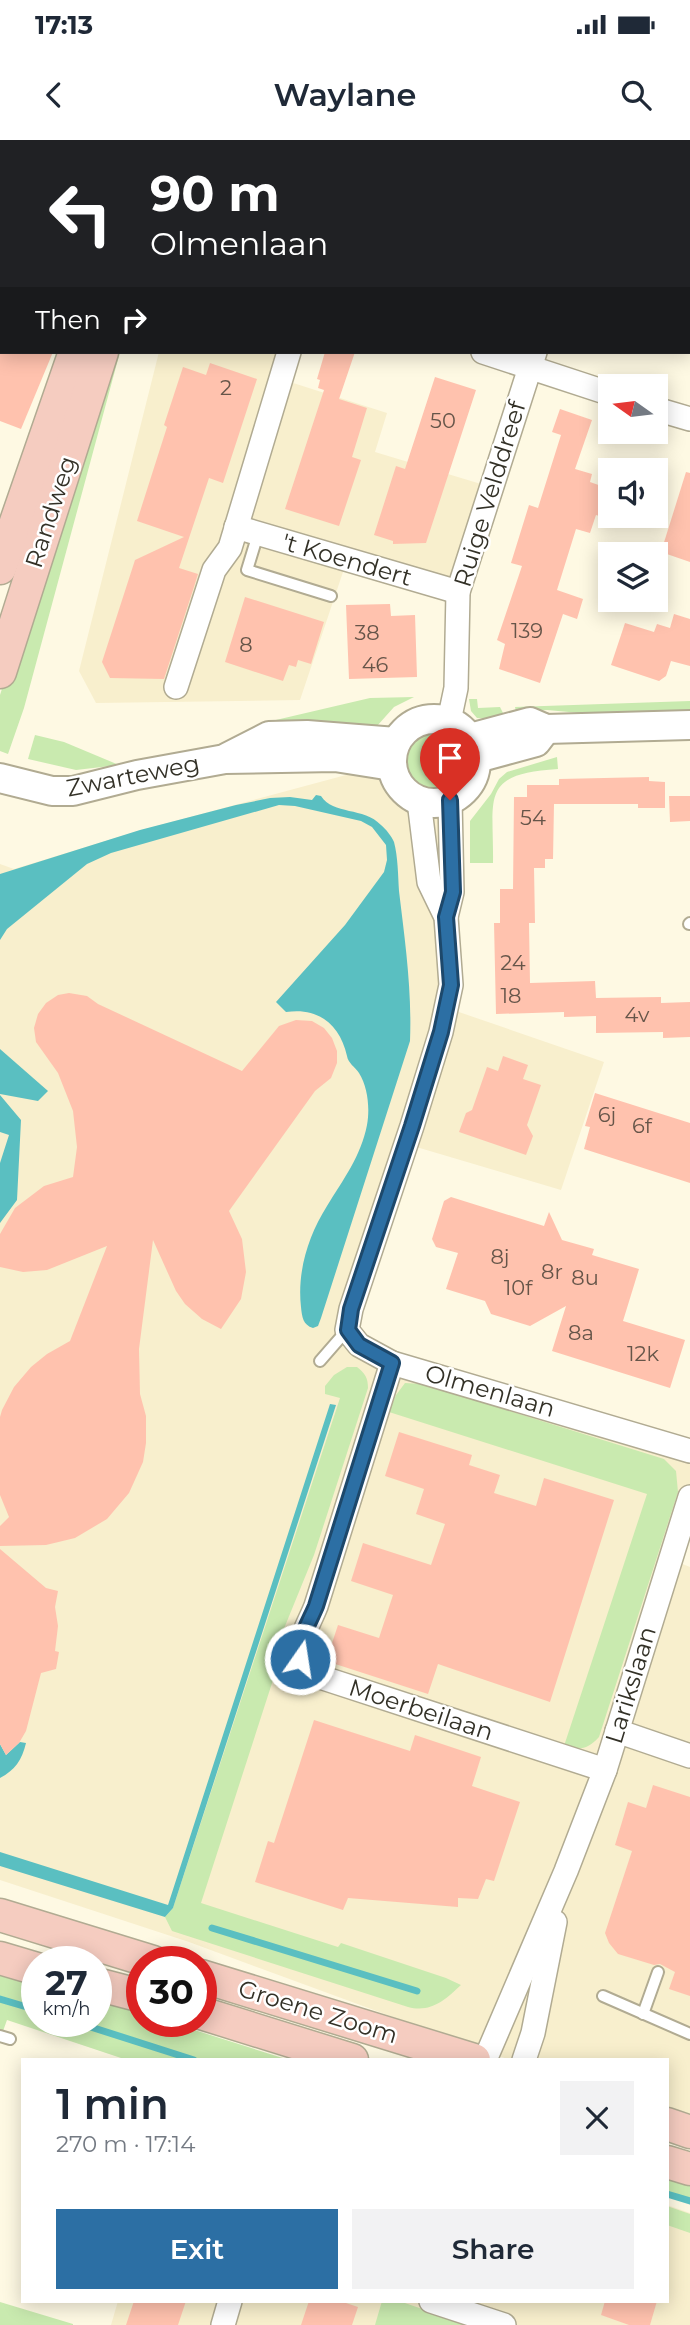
<!DOCTYPE html>
<html lang="en">
<head>
<meta charset="utf-8">
<style>
  :root { --surface:#fff; --page:#f2f2f3; --text:#1f2937; --muted:#747a83; --accent:#2c6fa4 }
  body { margin:0; font-family:Montserrat,sans-serif; background:var(--page); color:var(--text); height:100vh; display:flex; flex-direction:column; font-size:26px; white-space:nowrap }
  * { box-sizing:border-box; margin:0 }
  p { font-size:23px; color:var(--muted) }
  .icon { flex:none; width:38px; height:38px; fill:none; stroke:currentColor; stroke-width:2; stroke-linecap:round; stroke-linejoin:round }
  .map { position:relative; flex:1; overflow:hidden }
  .drawer { position:absolute; left:21px; top:1918px; width:648px; height:245px; display:flex; flex-direction:column; background:var(--surface); border-radius:0px; box-shadow:0 4px 18px #0003 }
  .drawer>* { flex:none }
  .banner { position:absolute; left:0px; top:0px; width:691px; height:214px; box-shadow:0 4px 18px #0003; background:#202124; color:#fff; overflow:hidden }
  .needle { width:46px; rotate:284deg }
  .buttons { position:absolute; left:598px; top:234px; display:grid; gap:14px }
  .buttons a { display:grid; place-items:center; width:70px; height:70px; border-radius:0px; background:var(--surface); box-shadow:0 4px 18px #0003; font-size:35px }
  .speed { position:absolute; left:21px; top:1806px; display:flex; gap:14px; font-size:35px; font-weight:700; text-align:center }
  .speed>* { display:grid; place-content:center; width:91px; height:91px; border-radius:50%; background:var(--surface); box-shadow:0 4px 18px #0003; line-height:1 }
  .speed small { font-size:18px; font-weight:400 }
  .speed .limit { border:10px solid #d22; background:#fff; color:#111 }
  .pin { position:absolute; display:grid; place-items:center; width:60px; height:60px; color:#fff; margin:-72px -30px; border-radius:50% 50% 50% 0; rotate:-45deg; box-shadow:0 0 7px #0007 }
  .pin .icon { rotate:45deg }
  .me { position:absolute; width:77px; margin:-38px; rotate:13deg; stroke-linejoin:round; filter:drop-shadow(0 0 5px #0008) }
  .turn { display:flex; align-items:center; gap:24px; height:147px; padding:0 35px; font-size:32px }
  .turn .icon { width:91px; height:91px; stroke-width:2.5 }
  .turn b { display:block; font-size:49px; line-height:60px }
  .then { display:flex; align-items:center; height:66px; padding:0 35px; background:#0003; gap:14px; font-size:26px }
  .round { display:grid; place-items:center; flex:none; width:74px; height:74px; border-radius:0px; background:var(--page) }
  .summary { display:flex; align-items:center; justify-content:space-between; height:119px; padding:0 35px }
  h1 { font-size:42px; font-weight:600; line-height:52px }
  .action { display:flex; gap:14px; margin-top:auto; padding:14px 35px }
  .action a { flex:1; height:80px; border-radius:0px; background:var(--accent); color:#fff; font-size:28px; font-weight:600; line-height:80px; text-align:center }
  .action a+a { background:var(--page); color:var(--text) }
  .status { display:flex; justify-content:space-between; align-items:center; height:49px; padding:0 35px; background:var(--surface); direction:ltr }
  .status svg { height:19px; fill:currentColor }
  header { display:flex; justify-content:space-between; align-items:center; height:91px; padding:0 35px; background:var(--surface); font-size:32px; font-weight:600 }
  .map>svg:first-child { display:block }
  .built { fill:#f8efcd }
  .green { fill:#c9eaaf }
  .water { fill:#5abfc1 }
  .lines { fill:none; stroke-linecap:round; stroke-linejoin:round }
  .stream { stroke:#5abfc1; stroke-width:7 }
  .building { fill:#ffc2ae }
  .service-casing { stroke:#b1ab92; stroke-width:14 }
  .minor-casing { stroke:#b1ab92; stroke-width:26 }
  .tertiary-casing { stroke:#b1ab92; stroke-width:32 }
  .secondary-casing { stroke:#b1ab92; stroke-width:35 }
  .service { stroke:#fff; stroke-width:10 }
  .minor { stroke:#fff; stroke-width:23 }
  .tertiary { stroke:#fff; stroke-width:28 }
  .secondary { stroke:#f5ccc0; stroke-width:32 }
  .route-casing { stroke:#1d486b; stroke-width:18 }
  .route { stroke:#2c6fa4; stroke-width:12 }
  .labels { text-anchor:middle; stroke-width:5; stroke-linejoin:round; paint-order:stroke }
  .number-label { font-size:21px; fill:#665549 }
  .street-label { font-size:24px; fill:#333127; stroke:#fff }
</style>
</head>
<body>
<div class="status"><b>17:13</b><svg viewBox="0 0 49 12"><path d="M0 12V9h3v3zM5 12V6h3v6zM10 12V3h3v9zM15 12V0h3v12zM26 1h20v11H26zM47 4h2v5h-2z"/></svg></div>
<header><svg class="icon" aria-label="back" viewBox="0 0 24 24"><path d="M15 5l-7 7 7 7"/></svg>Waylane<svg class="icon" aria-label="search" viewBox="0 0 24 24"><circle cx="10" cy="10" r="6"/><path d="M15 15l6 6"/></svg></header>
<div class="map">
<svg width="690" height="2185" viewBox="0 0 690 2185">
  <rect width="100%" height="100%" fill="#fef9e3"/>
  <g class="built">
    <path d="M159 212H286L287 241 387 273 375 312 481 344 442 460 344 429 300 560 96 563 79 531Z"/>
    <path d="M398 621 462 677 456 871 604 922 561 1050 413 1006 355 1177 363 1201 690 1312V1390L680 1423 690 1427V1986L667 1978V1920H510L189 1802 0 1740V724L14 729 138 691Z"/>
    <path d="M667 2065 690 2073V2185H111L118 2161H667Z"/>
  </g>
  <g class="green">
    <path d="M110 212H120L24 568 8 614 0 611V555L86 294Z"/>
    <path d="M414 557 394 567 377 586 345 583 344 590 266 591 263 583 370 558Z"/>
    <path d="M469 559H477L478 568 500 567 504 575 490 579 477 578 471 571Z"/>
    <path d="M690 561V573L602 575 547 570 516 572 515 567Z"/>
    <circle cx="435" cy="619" r="32"/>
    <path d="M35 595 64 602 119 625 76 630 28 619Z"/>
    <path d="M557 617 558 629C479 634 494 657 493 723H470V681L491 654 499 639 507 632Z"/>
    <path d="M347 1227H357C365 1233 368 1238 368 1248L314 1415 283 1491 279 1505 283 1527 297 1547 273 1540 201 1763 338 1807 341 1803 446 1838 461 1845C445 1860 431 1873 408 1867L172 1791 165 1777 173 1768 340 1258 325 1254V1246L334 1235Z"/>
    <path d="M405 1243 423 1244 664 1319 676 1331 678 1352 599 1597C587 1610 580 1610 564 1606L647 1354 389 1272 396 1255Z"/>
    <path d="M0 1830 37 1841V1881H96V1859L142 1874V1881H166L289 1920H127L7 1880 3 1891 0 1890Z"/>
    <path d="M667 2030 690 2037V2060L667 2053Z"/>
    <path d="M667 2066 690 2074V2093L667 2085Z"/>
    <path d="M382 2161H399L469 2185H375Z"/>
    <path d="M0 2162 73 2184V2185H0Z"/>
  </g>
  <g class="water">
    <path d="M316 655 321 656C333 675 364 667 381 685 386 689 392 697 394 702 398 717 398 735 399 751 405 801 412 850 410 901L321 1178 318 1186 313 1188C303 1185 302 1177 301 1167 297 1132 308 1096 327 1066 343 1040 361 1016 367 985 370 969 368 947 359 933 355 927 348 923 347 916 340 885 319 867 286 872L276 862 345 785 384 732 387 720 386 705 372 687 361 681 295 666 279 665 111 713 87 724 7 789 0 800V734L140 690 236 665 270 658 290 657 312 660Z"/>
    <path d="M0 909 48 951 38 961 0 954Z"/>
    <path d="M0 955 21 980 17 1060 0 1083V1023L9 995 0 992Z"/>
    <path d="M330 1264 336 1265 173 1768 165 1777 0 1726V1712L168 1765Z"/>
    <path d="M20 1602 26 1603C22 1620 15 1630 0 1638V1604L6 1615Z"/>
  </g>
  <g class="lines">
    <g class="stream">
      <path d="M212 1788 417 1851"/>
      <path d="M0 1859 37 1870"/>
      <path d="M72 1881 194 1920"/>
      <path d="M667 2054 690 2061"/>
    </g>
  </g>
  <g class="building">
    <path d="M0 212H53L21 289 0 281Z"/>
    <path d="M325 212H355L339 259 367 268 352 317 361 320 339 386 285 369 324 250 318 248 320 240 317 239Z"/>
    <path d="M210 223 257 239 223 343 209 338 179 428 198 434 193 450 164 539 110 538 102 522 135 420 184 397 137 381 167 287 164 285 183 227 206 235Z"/>
    <path d="M435 237 476 250 426 403 393 404V401L374 395 396 326 405 329Z"/>
    <path d="M560 269 592 280 575 329 592 334 590 342 607 348 599 376 596 375 590 393 576 389 557 450 583 459 577 479 563 474 540 543 499 529 505 504 497 500 522 426 511 423 529 365 538 368 561 295 552 292Z"/>
    <path d="M686 332 690 333V422L661 412Z"/>
    <path d="M245 457 324 482 311 524 298 520 296 527 289 525 283 541 225 522Z"/>
    <path d="M390 464 391 476 415 475 417 537 349 539 346 465Z"/>
    <path d="M674 474 690 479V526L671 521 666 536 659 541 611 525 625 483 654 492 657 484 670 488Z"/>
    <path d="M649 637V641L665 642V668H638V664H554L553 719H545V728H534L535 783H529L530 843 595 841 596 858 661 857V863L690 862V897L663 898V892L596 893V876L564 877V872L496 874 494 783H500V749H513L514 657H527V645H559V639Z"/>
    <path d="M669 656H690V681L670 682Z"/>
    <path d="M69 853 87 856 98 864 242 931 279 886 296 880 312 881 324 888 332 898 337 911V923L331 938 315 951 229 1071 242 1099 246 1132 241 1159 221 1189 202 1179 185 1164 176 1151 153 1100 139 1209 140 1254 146 1276V1303L143 1322 129 1353 107 1379 75 1398 46 1405 0 1406V1386L9 1377 0 1355V1277L2 1270 14 1247 31 1227 47 1214 70 1201 107 1106 47 1130 23 1132 0 1127V1094L15 1068 44 1046 73 1037 77 1007 73 971 58 933 36 902 34 888 38 874 46 863 58 855Z"/>
    <path d="M503 916 528 925 523 939 541 945 527 985 533 996 526 1015 459 992 466 973 472 970 487 927 498 931Z"/>
    <path d="M595 953 690 983V1043L584 1009 590 987 585 986Z"/>
    <path d="M451 1057 544 1086 549 1072 562 1100 594 1109 592 1115 639 1129 623 1181 685 1200 670 1248 552 1211 566 1166 530 1186 491 1174 485 1161 446 1149 458 1113 436 1107 432 1099 444 1061Z"/>
    <path d="M399 1292 472 1315 469 1325 500 1335 494 1353 536 1366 544 1338 614 1360 550 1562 438 1524 428 1554 326 1521 338 1485 379 1498 393 1455 351 1441 363 1403 431 1425 445 1384 416 1374 424 1349 385 1336Z"/>
    <path d="M0 1409 46 1448 58 1451 55 1467 58 1486 55 1511 59 1512 56 1529 41 1533 26 1591 19 1603 6 1615 0 1604Z"/>
    <path d="M314 1580 410 1611 415 1595 481 1617 472 1646 520 1662 494 1741 486 1739 478 1759 458 1758V1767L348 1758 343 1770 255 1742 268 1701 274 1703Z"/>
    <path d="M653 1645 690 1657V1856L669 1849 675 1832 660 1824 654 1825 618 1814 609 1803 605 1793 632 1711 615 1705 628 1662 646 1668Z"/>
    <path d="M134 2161H186L178 2185H126Z"/>
    <path d="M309 2161H340L358 2167 352 2185H301Z"/>
    <path d="M605 2161H657L650 2185H629L601 2175Z"/>
  </g>
  <g class="lines">
    <g class="service-casing">
      <g id="service">
        <path d="M0 84 2 85"/>
        <path d="M258 394 247 430 331 456"/>
        <path d="M689 784 690 783"/>
        <path d="M320 1221 347 1190"/>
        <path d="M603 1856 690 1894"/>
        <path d="M643 1874 658 1832"/>
        <path d="M0 1896 10 1899"/>
      </g>
    </g>
    <g class="minor-casing">
      <g id="minor">
        <path d="M366 2V0"/>
        <path d="M602 2V0"/>
        <path d="M483 212 611 254"/>
        <path d="M656 269 690 279"/>
        <path d="M236 387 458 452"/>
        <path d="M176 547 214 430 230 408 289 212"/>
        <path d="M449 581 456 548 458 452 535 212"/>
        <path d="M419 661 429 742 446 777 451 845 441 892 412 986 351 1169 347 1190 359 1205 392 1223 690 1311"/>
        <path d="M446 777 452 752 450 660"/>
        <path d="M392 1223 316 1466C305 1494 284 1520 320 1537L605 1630"/>
        <path d="M617 1591 690 1616"/>
        <path d="M485 1920 566 1731 605 1630 690 1357"/>
        <path d="M524 1920 533 1893 555 1782"/>
        <path d="M431 2161 504 2185"/>
        <path d="M223 2185 230 2161"/>
      </g>
    </g>
    <g class="tertiary-casing">
      <g id="tertiary">
        <circle cx="434" cy="621" r="42"/>
        <path d="M470 598 530 582 546 589 690 585"/>
        <path d="M228 617 269 596 307 595 396 602"/>
        <path d="M477 618 536 602 546 589"/>
        <path d="M0 638 52 651H73L137 635 225 619 335 617 392 626"/>
      </g>
    </g>
    <g class="secondary-casing">
      <g id="secondary">
        <path d="M154 2 155 0"/>
        <path d="M0 428 75 212"/>
        <path d="M0 532 102 212"/>
        <path d="M0 1775 153 1822"/>
        <path d="M0 1818 37 1829"/>
        <path d="M201 1836 474 1920"/>
        <path d="M96 1844 142 1856"/>
        <path d="M201 1873 352 1920"/>
        <path d="M667 1984 690 1992"/>
        <path d="M667 2022 690 2029"/>
      </g>
    </g>
    <use href="#service" class="service"/>
    <use href="#minor" class="minor"/>
    <use href="#tertiary" class="tertiary"/>
    <use href="#secondary" class="secondary"/>
  </g>
  <g class="lines">
    <g class="route-casing">
      <path id="route" d="M300 1519C296 1503 310 1481 316 1466L392 1223 359 1205 348 1190 351 1169 412 986 441 892 451 845 446 777 453 752 450 660"/>
    </g>
    <use href="#route" class="route"/>
  </g>
  <g class="labels">
    <g class="number-label">
      <text x="226" y="255">2</text>
      <text x="443" y="288">50</text>
      <text x="527" y="498">139</text>
      <text x="367" y="500">38</text>
      <text x="246" y="512">8</text>
      <text x="375" y="532">46</text>
      <text x="533" y="685">54</text>
      <text x="513" y="830">24</text>
      <text x="511" y="863">18</text>
      <text x="637" y="882">4v</text>
      <text x="607" y="982">6j</text>
      <text x="642" y="993">6f</text>
      <text x="500" y="1124">8j</text>
      <text x="552" y="1139">8r</text>
      <text x="585" y="1145">8u</text>
      <text x="518" y="1155">10f</text>
      <text x="581" y="1200">8a</text>
      <text x="643" y="1221">12k</text>
    </g>
    <g class="street-label">
      <text transform="translate(490 354) rotate(-73)" y="8">Ruige Velddreef</text>
      <text transform="translate(51 372) rotate(-72)" y="8">Randweg</text>
      <text transform="translate(347 420) rotate(16)" y="8">'t Koendert</text>
      <text transform="translate(133 636) rotate(-11)" y="8">Zwarteweg</text>
      <text transform="translate(490 1251) rotate(16)" y="8">Olmenlaan</text>
      <text transform="translate(631 1545) rotate(-73)" y="8">Larikslaan</text>
      <text transform="translate(421 1570) rotate(18)" y="8">Moerbeilaan</text>
      <text transform="translate(318 1872) rotate(17)" y="8">Groene Zoom</text>
    </g>
  </g>
</svg>
<div class="buttons">
<a><svg class="needle" viewBox="-14 -14 28 28"><path d="M0-13l5 13h-10z" fill="#e53935"/><path d="M0 13l5-13h-10z" fill="#747a83"/></svg></a>
<a><svg class="icon" aria-label="sound" viewBox="0 0 24 24"><path d="M4 9h4l5-4v14l-5-4H4zM17 9q2 3 0 6"/></svg></a>
<a><svg class="icon" aria-label="layers" viewBox="0 0 24 24"><path d="M12 4l9 5-9 5-9-5zM3 14l9 5 9-5"/></svg></a>
</div>
<div class="speed"><div>27<small>km/h</small></div><div class="limit">30</div></div>
<div class="pin" style="left:450px;top:660px;background:#d93025"><svg class="icon" aria-label="arrive" viewBox="0 0 24 24"><path d="M6 21V4h12l-3 4 3 4H6"/></svg></div>
<svg class="me" style="left:300px;top:1519px" viewBox="-20 -20 40 40"><circle r="17" fill="#2c6fa4" stroke="#fff" stroke-width="3"/><path d="M0-11L8 9 0 5-8 9z" fill="#fff"/></svg>
<div class="banner">
<div class="turn"><svg class="icon" aria-label="left" viewBox="0 0 24 24"><path d="M17 20v-9H6M10 6l-5 5 5 5"/></svg><div><b>90 m</b>Olmenlaan</div></div>
<div class="then">Then<svg class="icon" aria-label="right" viewBox="0 0 24 24"><path d="M7 20v-9h11M14 6l5 5-5 5"/></svg></div>
</div>
<section class="drawer">
<div class="summary"><div><h1>1 min</h1><p>270 m · 17:14</p></div><a class="round"><svg class="icon" aria-label="close" viewBox="0 0 24 24"><path d="M6 6l12 12M18 6L6 18"/></svg></a></div>
<div class="action"><a>Exit</a><a>Share</a></div>
</section>
</div>
</body>
</html>
